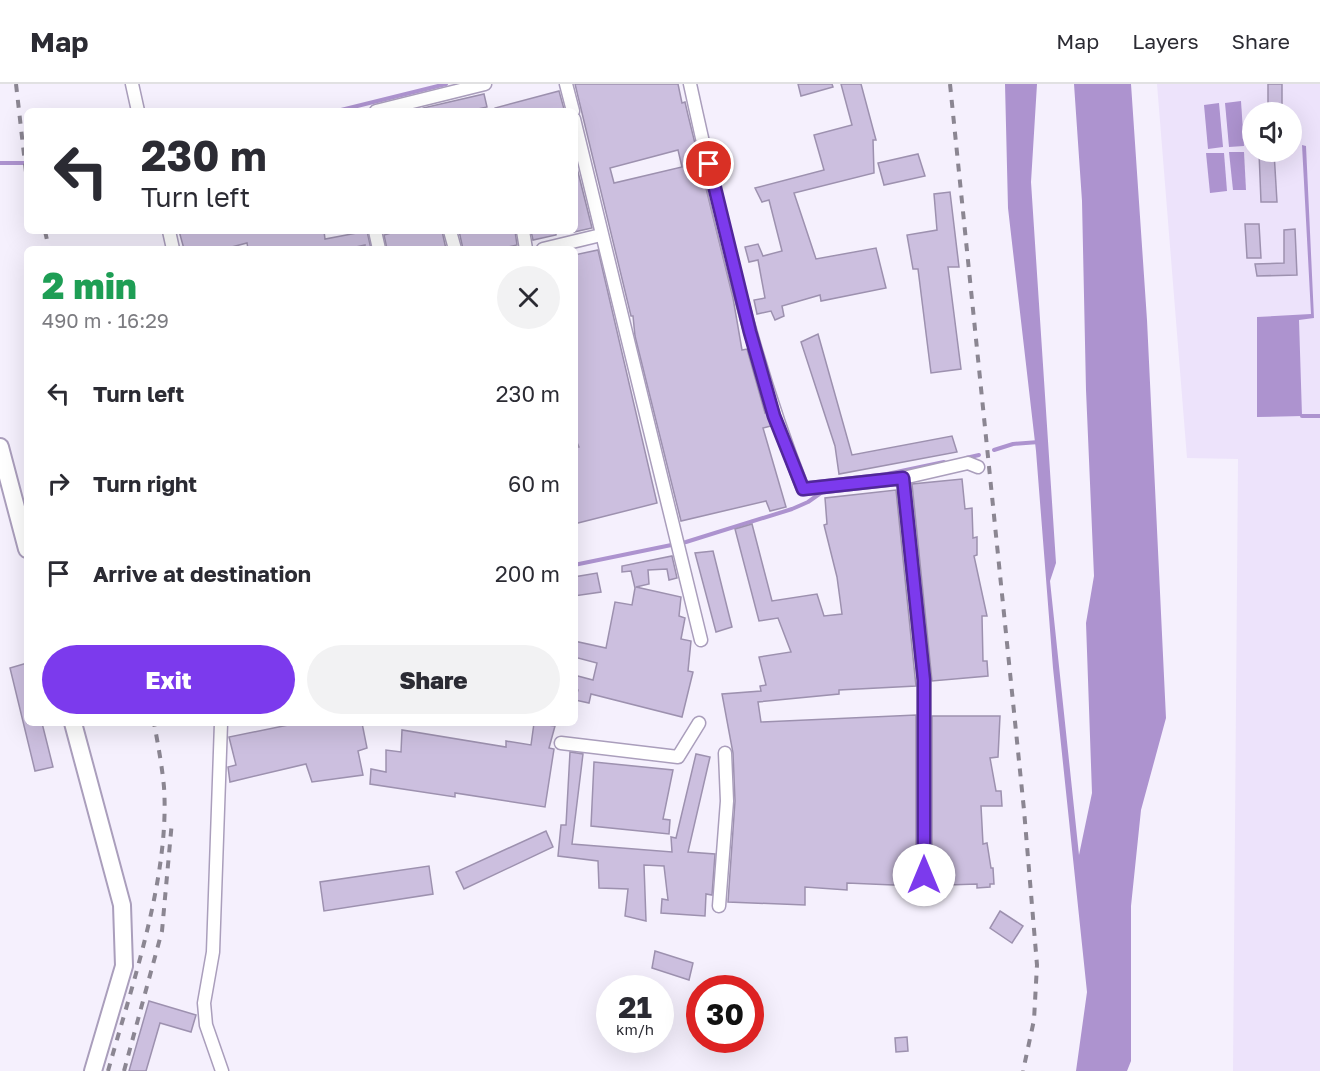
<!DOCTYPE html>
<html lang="en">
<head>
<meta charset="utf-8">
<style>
  :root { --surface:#fff; --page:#f2f2f3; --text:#2b2b33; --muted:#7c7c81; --line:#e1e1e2; --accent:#7c3aed }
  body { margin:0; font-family:"Golos Text",sans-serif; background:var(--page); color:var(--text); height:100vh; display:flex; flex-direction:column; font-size:22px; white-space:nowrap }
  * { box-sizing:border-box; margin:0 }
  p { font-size:20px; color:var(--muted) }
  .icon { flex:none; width:33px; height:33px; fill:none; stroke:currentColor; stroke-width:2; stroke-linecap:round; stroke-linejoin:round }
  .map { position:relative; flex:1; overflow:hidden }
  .details { position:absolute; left:24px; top:162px; width:554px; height:480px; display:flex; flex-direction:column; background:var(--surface); border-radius:9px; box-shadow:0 6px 24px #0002 }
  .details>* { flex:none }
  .banner { position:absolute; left:24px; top:24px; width:554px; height:126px; border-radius:9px; box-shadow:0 6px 24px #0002; background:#fff; color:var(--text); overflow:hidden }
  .fabs { position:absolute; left:1242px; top:18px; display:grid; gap:12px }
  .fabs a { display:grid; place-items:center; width:60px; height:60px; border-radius:50%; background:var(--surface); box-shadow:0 6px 24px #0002; font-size:30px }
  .speed { position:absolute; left:596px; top:891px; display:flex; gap:12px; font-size:30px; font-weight:700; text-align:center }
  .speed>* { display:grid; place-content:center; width:78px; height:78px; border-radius:50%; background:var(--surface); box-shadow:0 6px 24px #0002; line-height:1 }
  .speed small { font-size:15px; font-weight:400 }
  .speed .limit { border:9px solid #d22; background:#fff; color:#111 }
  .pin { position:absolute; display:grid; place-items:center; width:51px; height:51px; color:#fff; margin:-26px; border:3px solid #fff; border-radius:50%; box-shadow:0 2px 6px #0007 }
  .me { position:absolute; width:66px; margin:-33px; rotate:0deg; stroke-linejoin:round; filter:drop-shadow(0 0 4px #0008) }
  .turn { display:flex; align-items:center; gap:21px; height:126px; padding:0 18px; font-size:27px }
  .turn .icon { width:78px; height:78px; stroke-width:2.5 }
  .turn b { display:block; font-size:42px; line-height:51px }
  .round { display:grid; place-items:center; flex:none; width:63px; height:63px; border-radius:32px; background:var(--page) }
  .overview { display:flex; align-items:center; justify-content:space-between; height:102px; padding:0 18px }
  h1 { font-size:36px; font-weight:800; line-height:45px; color:#1e9e55 }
  .primary-button { display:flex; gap:12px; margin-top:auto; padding:12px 18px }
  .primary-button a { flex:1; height:69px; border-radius:36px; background:var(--accent); color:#fff; font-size:24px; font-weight:800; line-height:69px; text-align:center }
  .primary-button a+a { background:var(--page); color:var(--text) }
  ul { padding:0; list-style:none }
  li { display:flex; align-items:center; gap:18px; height:90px; padding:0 18px }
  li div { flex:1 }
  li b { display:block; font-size:22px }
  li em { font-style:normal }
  header { display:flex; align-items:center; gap:36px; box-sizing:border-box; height:84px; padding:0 30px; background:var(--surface); border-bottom:2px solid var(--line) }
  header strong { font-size:28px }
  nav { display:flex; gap:33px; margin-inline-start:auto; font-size:21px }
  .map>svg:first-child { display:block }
  .built { fill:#ede3fb; fill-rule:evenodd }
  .water { fill:#ad93cf }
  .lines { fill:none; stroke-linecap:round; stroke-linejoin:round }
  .stream { stroke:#ad93cf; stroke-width:4 }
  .building { fill:#ccbfdf; stroke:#9d91af; stroke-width:1.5; fill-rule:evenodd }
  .minor-casing { stroke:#aa9ebc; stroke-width:15 }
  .secondary-casing { stroke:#aa9ebc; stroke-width:20 }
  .minor { stroke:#fff; stroke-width:12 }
  .secondary { stroke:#fff; stroke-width:16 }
  .rail { stroke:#8b8692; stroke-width:4; stroke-dasharray:8 8; stroke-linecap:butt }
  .route-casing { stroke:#51269a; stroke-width:15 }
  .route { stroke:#7c3aed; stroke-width:10 }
</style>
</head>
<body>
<header>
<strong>Map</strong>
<nav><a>Map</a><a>Layers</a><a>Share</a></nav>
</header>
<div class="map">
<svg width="1320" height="987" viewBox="0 0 1320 987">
  <rect width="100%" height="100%" fill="#f5f0fd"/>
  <path class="built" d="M1157 0H1320V987H1233L1238 375 1187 374ZM1252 28H1292V68H1252Z"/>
  <g class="water">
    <path d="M1005 0H1037L1031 98 1056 479 1050 497 1079 771 1092 709 1086 539 1094 492 1086 306 1082 117 1074 0H1131L1147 236 1166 634 1141 726 1131 822V977L1127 987H1076L1087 908 1053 584 1036 367 1008 124Z"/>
    <path d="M1241 17 1244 62 1229 63 1225 19Z"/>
    <path d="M1219 19 1223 63 1208 65 1204 21Z"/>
    <path d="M1302 61 1306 62 1314 234 1299 236 1302 332 1257 333V233L1311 230Z"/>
    <path d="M1229 68H1244L1246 106H1233Z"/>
    <path d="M1206 69H1224L1227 107 1210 109Z"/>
  </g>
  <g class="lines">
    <g class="stream">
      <path d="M337 27 446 0"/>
      <path d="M0 79H27"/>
      <path d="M1302 332H1320"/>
      <path d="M994 366 1013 360 1039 358"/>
      <path d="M966 374 979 371"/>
      <path d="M887 390 944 378"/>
      <path d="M574 481 686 458 792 425 808 418 825 406"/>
    </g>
  </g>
  <g class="building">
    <path d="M575 0H678L682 19 685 18 688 31 733 214 742 266 747 265 765 329 767 328 771 342 763 344 786 423 770 427 766 417 681 437 635 252 633 232H631ZM678 66 682 83 614 99 610 84Z"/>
    <path d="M798 0H832L833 3 801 12Z"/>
    <path d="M841 0H861L876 56H873L874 89 794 109 816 175 876 164 886 204 821 217 820 211 782 222 784 232 775 236 771 227 757 230 754 216 765 214 758 176 749 178 745 163 758 160 763 172 782 167 769 116 762 118 755 104 824 86 814 51 852 41Z"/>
    <rect x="1268" y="0" width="14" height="28"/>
    <path d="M559 7 564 25 495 27V24Z"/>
    <path d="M484 10 487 23 469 27H423V24Z"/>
    <path d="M1259 68H1274L1277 118H1261Z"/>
    <path d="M918 70 925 92 884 101 878 79Z"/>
    <path d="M574 72 592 144 574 148Z"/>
    <path d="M950 108 959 183H948L961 285 931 289 918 185H913L907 151 937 146 934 110Z"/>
    <path d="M1245 140H1259L1261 174H1247Z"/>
    <path d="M1295 145 1297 191 1257 192 1255 180 1284 179V146Z"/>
    <path d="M179 147H324L325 155 367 147 371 165H365V161L347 165H248L247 159 224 165H184Z"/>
    <path d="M398 147H442L446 165H387L384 151Z"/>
    <path d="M459 147H515L517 161 498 165H463Z"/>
    <path d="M531 147H556V151L533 156Z"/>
    <path d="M598 166 657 419 574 440V364L579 363 574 352V171Z"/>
    <path d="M818 250 852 371 952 352 957 368 839 390 835 362 801 258Z"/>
    <path d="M962 395 965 425 972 424 973 454 977 453V471L974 472 987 532H982L983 577H987L988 592 932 597 912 400Z"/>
    <path d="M896 406 916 602 839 606V610L758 618 761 638 916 631V791L919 798 925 799 932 791V632H1000L998 673 990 674 996 707H1001L1002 722H981L983 760 987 759 991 784H993L994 800H990V803L977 804V800L917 802 847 799V806L805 803V821L728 818 735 717 733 669 722 610 761 607 760 602 766 601 759 573 791 568 778 534 759 537 735 445 752 440 772 517 817 510 824 532 842 530 837 493 824 441 827 440 825 414Z"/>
    <path d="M713 467 732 543 716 548 695 469Z"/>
    <path d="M672 472 677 494 669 496 667 485 648 486 649 500 636 503 681 513 679 532 685 534 681 555 691 557 688 587 693 588 682 633 591 610 589 619 575 616 578 606 574 605V591L593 596 597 579 574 573V557L606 564 615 518 632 521 635 504 631 487 622 488V482Z"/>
    <path d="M597 489 601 508 574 512V493Z"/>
    <path d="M27 579V639H42L53 683 35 687 10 584Z"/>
    <path d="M298 639H362L367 664 358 667 363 691 312 698 306 680 230 698 228 683 236 681 229 653Z"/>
    <path d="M534 639 555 642 549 664 554 665 545 723 455 709V713L370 700 371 685 386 688V666L401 668 402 646 506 663V657L531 661Z"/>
    <path d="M570 668 583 670 572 760 672 768 671 753 676 754 696 670 710 673 688 768 715 770 712 811 706 810 705 832 661 829 662 815 668 816 664 782 644 781 646 837 625 832 628 805 599 804 598 777 558 772 561 741H566Z"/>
    <path d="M594 678 673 686 663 735 670 736 669 750 591 742Z"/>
    <path d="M546 747 553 763 464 805 456 788Z"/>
    <path d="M429 782 433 810 324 827 320 798Z"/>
    <path d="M1000 827 1023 842 1012 859 990 844Z"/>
    <path d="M655 867 693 879 689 896 652 884Z"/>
    <path d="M149 917 196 931 191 948 160 939 146 987H129Z"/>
    <path d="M907 953 908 967 896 968 895 954Z"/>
  </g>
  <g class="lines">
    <g class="minor-casing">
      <g id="minor">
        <path d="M132 0 138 27"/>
        <path d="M566 0 573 27"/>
        <path d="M690 0C720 137 752 275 803 405L903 394 968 379 978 383"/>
        <path d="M376 27 485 0"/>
        <path d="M574 35 701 556"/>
        <path d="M169 147 173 165"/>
        <path d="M375 147 379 165"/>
        <path d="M450 147 455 165"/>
        <path d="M523 147 526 165"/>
        <path d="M543 165 601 151"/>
        <path d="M903 394 924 596V791"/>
        <path d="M221 639 213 868 204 919 206 941 222 987"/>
        <path d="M561 659 678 673 699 639"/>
        <path d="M719 822 727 717 725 669"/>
      </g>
    </g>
    <g class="secondary-casing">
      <g id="secondary">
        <path d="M0 363 27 465"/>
        <path d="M73 639 122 821 124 882 93 987"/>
      </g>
    </g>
    <use href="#minor" class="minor"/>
    <use href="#secondary" class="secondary"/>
    <g class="rail">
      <path d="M16 0 27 97"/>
      <path d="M950 0 1024 726 1037 881 1034 936 1023 987"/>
      <path d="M45 147 49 165"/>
      <path d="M108 987C132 901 170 792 164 703 162 682 158 660 154 639"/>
      <path d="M124 987 162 847 172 737"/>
    </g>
  </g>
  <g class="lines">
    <g class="route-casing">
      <path id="route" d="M709 80 750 248 774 332 803 405 903 394 924 596V791"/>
    </g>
    <use href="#route" class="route"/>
  </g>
</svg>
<div class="fabs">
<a><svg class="icon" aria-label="sound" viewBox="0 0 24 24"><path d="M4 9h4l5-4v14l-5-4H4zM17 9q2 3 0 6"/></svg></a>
</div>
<div class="speed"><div>21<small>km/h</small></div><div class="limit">30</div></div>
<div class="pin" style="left:709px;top:80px;background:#d93025"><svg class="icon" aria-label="arrive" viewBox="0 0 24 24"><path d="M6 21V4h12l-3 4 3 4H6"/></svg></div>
<svg class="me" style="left:924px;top:791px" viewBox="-20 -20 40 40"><circle r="19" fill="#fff"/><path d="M0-13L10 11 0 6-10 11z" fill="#7c3aed"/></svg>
<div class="banner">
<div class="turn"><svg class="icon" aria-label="left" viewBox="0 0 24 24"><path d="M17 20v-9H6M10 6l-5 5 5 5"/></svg><div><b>230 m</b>Turn left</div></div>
</div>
<section class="details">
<div class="overview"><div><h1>2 min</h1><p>490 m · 16:29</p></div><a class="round"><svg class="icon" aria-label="close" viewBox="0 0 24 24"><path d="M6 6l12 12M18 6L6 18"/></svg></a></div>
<ul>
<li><svg class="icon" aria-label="left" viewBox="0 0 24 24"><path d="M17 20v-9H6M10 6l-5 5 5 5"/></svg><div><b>Turn left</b></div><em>230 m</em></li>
<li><svg class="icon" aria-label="right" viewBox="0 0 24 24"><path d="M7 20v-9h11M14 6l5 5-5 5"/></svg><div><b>Turn right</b></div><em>60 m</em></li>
<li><svg class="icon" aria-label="arrive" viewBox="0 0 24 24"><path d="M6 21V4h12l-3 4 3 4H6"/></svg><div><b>Arrive at destination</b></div><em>200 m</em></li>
</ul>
<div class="primary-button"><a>Exit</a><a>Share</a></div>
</section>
</div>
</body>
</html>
